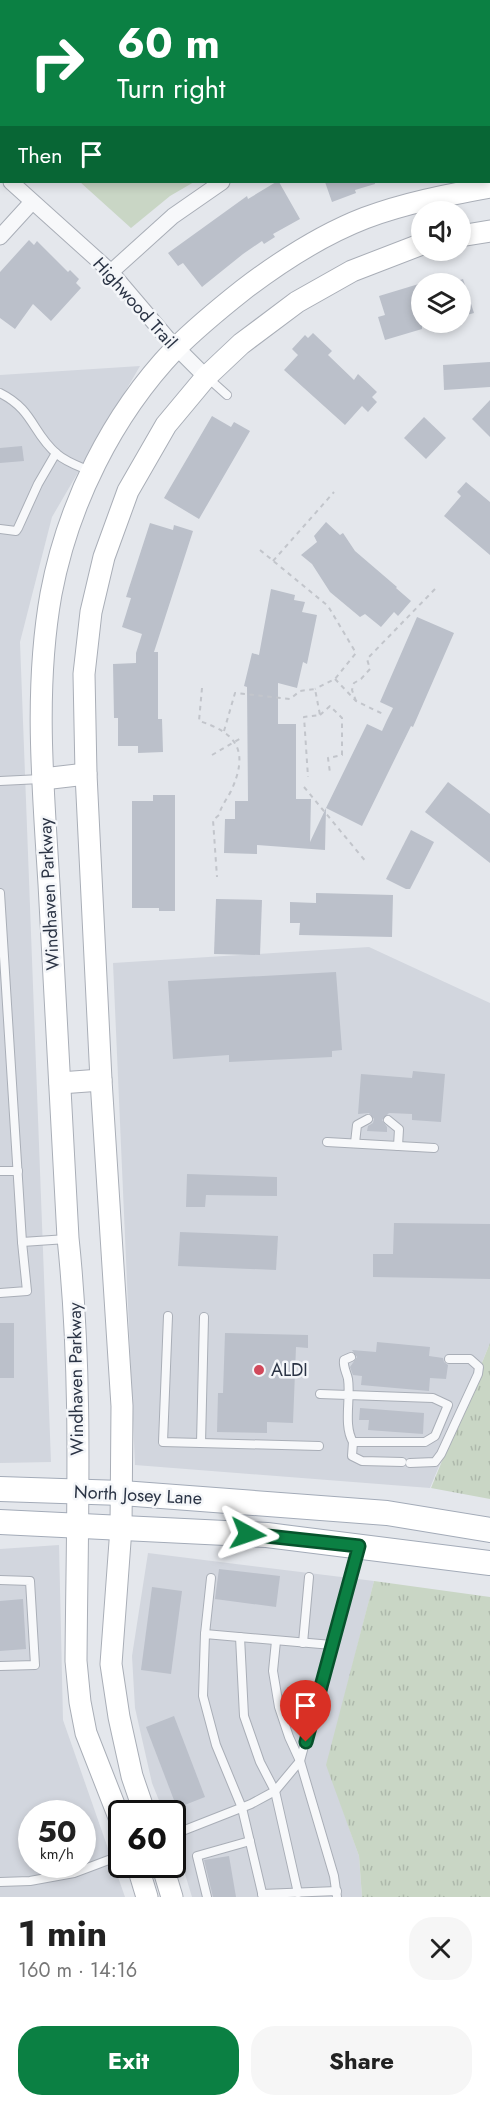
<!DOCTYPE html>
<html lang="en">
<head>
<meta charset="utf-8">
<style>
  :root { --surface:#fff; --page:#f6f6f6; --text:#222; --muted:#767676; --accent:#0b8043 }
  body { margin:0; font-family:Jost,sans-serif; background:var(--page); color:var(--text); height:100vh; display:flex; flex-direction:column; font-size:22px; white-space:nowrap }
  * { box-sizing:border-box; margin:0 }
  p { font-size:20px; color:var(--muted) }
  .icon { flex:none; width:33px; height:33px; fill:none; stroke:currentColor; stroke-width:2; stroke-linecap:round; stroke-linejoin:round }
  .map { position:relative; height:1897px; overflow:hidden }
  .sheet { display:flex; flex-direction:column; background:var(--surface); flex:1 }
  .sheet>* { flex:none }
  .top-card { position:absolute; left:0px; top:0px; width:490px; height:183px; box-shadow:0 3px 9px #0003; background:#0b8043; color:#fff; overflow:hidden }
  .fabs { position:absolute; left:411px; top:201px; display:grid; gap:12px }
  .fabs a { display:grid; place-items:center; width:60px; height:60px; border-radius:50%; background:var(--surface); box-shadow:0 3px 9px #0003; font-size:30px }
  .speed { position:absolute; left:18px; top:1800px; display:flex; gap:12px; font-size:30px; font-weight:700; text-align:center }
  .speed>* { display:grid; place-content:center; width:78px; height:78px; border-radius:50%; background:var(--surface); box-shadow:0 3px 9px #0003; line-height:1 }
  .speed small { font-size:15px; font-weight:400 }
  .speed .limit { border:3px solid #111; border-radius:9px; background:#fff; color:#111 }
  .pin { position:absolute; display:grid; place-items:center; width:51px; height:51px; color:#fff; margin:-62px -26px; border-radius:50% 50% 50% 0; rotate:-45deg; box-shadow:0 0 6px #0007 }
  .pin .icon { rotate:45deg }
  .me { position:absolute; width:66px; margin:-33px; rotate:95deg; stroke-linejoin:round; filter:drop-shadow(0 0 4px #0008) }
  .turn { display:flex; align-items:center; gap:21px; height:126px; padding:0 18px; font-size:27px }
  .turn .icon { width:78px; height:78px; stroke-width:2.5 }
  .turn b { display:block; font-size:42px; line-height:51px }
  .then { display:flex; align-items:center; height:57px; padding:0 18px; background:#0003; gap:12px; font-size:22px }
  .round { display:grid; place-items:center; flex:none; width:63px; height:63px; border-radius:24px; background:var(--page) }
  .head { display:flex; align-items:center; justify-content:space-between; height:102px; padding:0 18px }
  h1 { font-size:36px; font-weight:700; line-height:45px }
  .primary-button { display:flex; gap:12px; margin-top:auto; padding:12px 18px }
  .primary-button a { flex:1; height:69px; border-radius:24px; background:var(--accent); color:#fff; font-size:24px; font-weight:700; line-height:69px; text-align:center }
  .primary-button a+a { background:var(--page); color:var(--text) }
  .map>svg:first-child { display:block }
  .built { fill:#d2d6de; fill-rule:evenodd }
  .grass { fill:url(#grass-tufts) }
  .park { fill:#c9d6c5 }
  .building { fill:#bbc0ca }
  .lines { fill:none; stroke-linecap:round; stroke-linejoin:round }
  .lane-casing { stroke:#a9aeb7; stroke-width:10 }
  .street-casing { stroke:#a9aeb7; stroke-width:17 }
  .secondary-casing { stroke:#a9aeb7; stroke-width:23 }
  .primary-casing { stroke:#a3abb8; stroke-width:26 }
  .path { stroke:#c2c5cb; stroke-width:2; stroke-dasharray:4.5 4.5; stroke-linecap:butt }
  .lane { stroke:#f7f8fa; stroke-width:8 }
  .street { stroke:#f7f8fa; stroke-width:15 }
  .secondary { stroke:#fff; stroke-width:21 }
  .primary { stroke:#fff; stroke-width:24 }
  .route-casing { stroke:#07532c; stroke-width:15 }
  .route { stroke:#0b8043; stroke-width:10 }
  .poi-dot { fill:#d1495b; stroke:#f4f6f9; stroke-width:2 }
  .labels { text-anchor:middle; stroke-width:5; stroke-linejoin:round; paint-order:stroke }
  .street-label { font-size:18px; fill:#2b3445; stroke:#f4f6f9 }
  .poi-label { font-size:18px; fill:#2b3445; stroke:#f4f6f9; text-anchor:start }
</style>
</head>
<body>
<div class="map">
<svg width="490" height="1897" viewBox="0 0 490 1897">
  <defs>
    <pattern id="grass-tufts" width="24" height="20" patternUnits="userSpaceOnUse" patternTransform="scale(1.5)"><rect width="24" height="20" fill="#c9d6c5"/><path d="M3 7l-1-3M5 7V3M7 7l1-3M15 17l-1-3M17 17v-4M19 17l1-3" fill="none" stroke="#adb8ab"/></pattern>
  </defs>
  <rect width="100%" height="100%" fill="#e4e7ec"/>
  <g class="built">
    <path d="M140 366 52 517 20 642 51 1462 0 1463V375Z"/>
    <path d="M369 947 490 1003V1343L430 1488 135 1465 113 963Z"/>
    <path d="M59 1545 63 1720 125 1897H0V1549ZM32 1814H82V1864H32Z"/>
    <path d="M148 1553 374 1581 327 1765 359 1856 362 1897H192L173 1835 172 1814 164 1813 152 1783 135 1708 132 1656Z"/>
  </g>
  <g class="grass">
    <path d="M490 1343V1499L431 1488Z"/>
    <path d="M374 1581 490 1597V1897H362L359 1856 326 1765Z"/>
  </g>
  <path class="park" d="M80 182H194L170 196 131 228Z"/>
  <g class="building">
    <path d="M276 182H279L300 219 273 234 275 237 264 244 262 241 243 254 202 287 183 263 178 266 168 253 247 196 248 199Z"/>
    <path d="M325 182H375V184L355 190 356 193 332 202Z"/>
    <path d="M29 240 34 245 37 241 68 272 70 270 79 279 76 283 81 288 51 321 33 304 15 329 0 318V272Z"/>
    <path d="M463 279 474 313 460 317V280Z"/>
    <path d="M422 283V329L385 340 378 317 385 315 379 296Z"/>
    <path d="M313 333 332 351 328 355 354 380 358 374 377 392 372 397 377 402 368 412 362 406 345 425 284 370 298 355 292 349 305 335 308 338Z"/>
    <path d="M490 362V387L444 390 443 365Z"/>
    <path d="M490 400V437L472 419Z"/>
    <path d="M212 416 231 427 234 422 250 431 199 519 164 498Z"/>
    <path d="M424 417 446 438 426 459 404 438Z"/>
    <path d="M22 446 24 461 0 463V448Z"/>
    <path d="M466 482 490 502V555L444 516 461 496 457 492Z"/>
    <path d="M326 522 340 535 343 533 355 551 397 587 396 588 411 601 398 616 394 612 381 627 365 614 360 617 330 592 312 564 301 555 317 542 314 536Z"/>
    <path d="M150 523 173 530 174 525 193 531 154 652H158V719H162L163 752 138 753V746H118V718H114L113 664 136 663V653L142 634 122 627 131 598 126 597Z"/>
    <path d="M271 589 295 595 294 600 305 602 302 612 317 615 307 664 303 662 297 688 278 683V724H296V799H311L310 842 326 808 325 850 257 845V854L224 853 225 819H235V801H248L247 687 244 686 252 653 259 655Z"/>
    <path d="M417 617 454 633 413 727 411 726 362 826 326 808 367 724 382 731 387 720 393 708 380 702Z"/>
    <path d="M448 782 490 814V863L425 812Z"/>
    <path d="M153 795H175V911H159V908H132V801H153Z"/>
    <path d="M411 830 434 842 410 889H406L386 879Z"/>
    <path d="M316 893 393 895 392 937 299 935 300 923H290V902L316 903Z"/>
    <path d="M216 899 262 900 260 955 214 954Z"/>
    <path d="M336 972 342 1050 332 1051V1057L229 1062V1055L173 1059 168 981Z"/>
    <path d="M413 1071 445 1074 441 1122 412 1120V1114L389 1113 382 1120 387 1127V1132L367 1131 368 1126 373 1123 374 1119 369 1113 358 1114 361 1074 412 1078Z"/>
    <path d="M187 1174 277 1177V1196L206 1195 205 1207H186Z"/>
    <path d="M394 1223 490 1224V1279L373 1277V1254H393Z"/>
    <path d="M180 1232 278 1236 276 1270 178 1266Z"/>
    <rect x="0" y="1323" width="14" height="55"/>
    <path d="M225 1333 308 1335V1348L296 1347 293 1423 267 1422V1433L217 1432 218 1393H223Z"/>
    <path d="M377 1342 430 1347 429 1356 443 1358 444 1362 448 1365 446 1379 430 1378 429 1391 361 1385 362 1376 353 1375 350 1367 357 1357 352 1350 376 1352Z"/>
    <path d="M360 1408 424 1413 423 1434 368 1430 369 1420H359Z"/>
    <path d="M219 1569 280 1576 276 1607 215 1599Z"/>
    <path d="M152 1587 182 1591 171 1674 141 1670Z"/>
    <path d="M23 1599 26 1649 0 1651V1601Z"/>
    <path d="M174 1716 205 1797 177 1808 146 1727Z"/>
    <path d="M229 1856 236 1897H213L204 1860Z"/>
  </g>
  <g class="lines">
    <g class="lane-casing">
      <g id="lane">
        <path d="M208 378 227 395"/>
        <path d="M0 393C34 410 32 433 57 454 66 462 78 466 90 471"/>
        <path d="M0 529 16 531 18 528 38 484 56 453"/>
        <path d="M0 781 41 779"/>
        <path d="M0 893 22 1242 27 1291 0 1293"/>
        <path d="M388 1120 399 1129 398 1146"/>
        <path d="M327 1142 434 1148"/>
        <path d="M355 1143 357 1125 368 1119"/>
        <path d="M0 1171H18"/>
        <path d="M22 1242 67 1239"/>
        <path d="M168 1316 163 1442 319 1446"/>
        <path d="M320 1394 433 1398 448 1405 435 1436 425 1442H353C343 1425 351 1399 348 1379 347 1373 343 1368 344 1360L351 1357"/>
        <path d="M353 1442 352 1456 362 1461 402 1462"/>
        <path d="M201 1443 204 1317"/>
        <path d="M410 1463 435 1462 441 1454 478 1374 479 1367 470 1359H449"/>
        <path d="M0 1580 30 1581 35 1665 0 1666"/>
        <path d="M205 1634 211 1578"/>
        <path d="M240 1637 244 1716 260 1762 275 1791 298 1893"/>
        <path d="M276 1641 273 1671 279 1707 289 1737 300 1761 334 1876 337 1897"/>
        <path d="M303 1643 309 1577"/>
        <path d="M172 1835 251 1804 275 1791 300 1761 358 1549"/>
        <path d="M0 1882 30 1881 74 1873 122 1855"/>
        <path d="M262 1894 337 1891"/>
        <path d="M207 1897 197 1856 250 1841"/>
        <path d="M263 1897 242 1808 216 1745 203 1696 205 1634 332 1645"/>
      </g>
    </g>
    <g class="street-casing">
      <g id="street">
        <path d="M229 0V2"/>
        <path d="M398 0V2"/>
        <path d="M56 2 58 0"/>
        <path d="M0 62 2 61"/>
        <path d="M489 87H490"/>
        <path d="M0 171 2 173"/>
        <path d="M11 182 111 272 168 339 206 377"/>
        <path d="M0 237 32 202"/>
        <path d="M111 272 173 216 222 182"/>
      </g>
    </g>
    <g class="secondary-casing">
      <g id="secondary">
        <path d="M460 236 490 231"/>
        <path d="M43 779 86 774"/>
        <path d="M60 1083 101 1080"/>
        <path d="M145 1814 132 1776 119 1717 111 1664 121 1528 122 1406 101 1080 86 774 84 674 91 612 104 557 128 491 166 425 206 377 241 344 297 302 352 271 422 244"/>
        <path d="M122 1825 86 1733 80 1702 76 1661C77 1520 83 1379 68 1238 62 1120 55 1002 49 884 43 788 34 689 51 594 68 504 112 415 175 349 196 328 219 309 243 290 281 261 321 235 365 218 405 203 447 195 490 187"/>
        <path d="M137 1864 147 1897"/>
        <path d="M162 1864 172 1897"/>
      </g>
    </g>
    <g class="primary-casing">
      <g id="primary">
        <path d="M0 1489 122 1493 387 1513 490 1530"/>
        <path d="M0 1522 267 1535 490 1563"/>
      </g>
    </g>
    <g class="path">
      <path d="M260 550 328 606 356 653 335 679 315 689"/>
      <path d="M273 561 334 492"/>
      <path d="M335 679 356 701 385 715"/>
      <path d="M202 688 199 721C238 733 249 752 231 791 227 799 221 806 219 815L213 820 217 877"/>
      <path d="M356 701 352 690 354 683 361 679 370 669 367 659 436 588"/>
      <path d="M320 715 330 706 342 718V755L328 758 330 773"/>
      <path d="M224 731 235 693 290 699 300 691 315 689 320 715 304 717 308 777"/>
      <path d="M212 755 243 737"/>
      <path d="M304 787 367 863"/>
    </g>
    <use href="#lane" class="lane"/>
    <use href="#street" class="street"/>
    <use href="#secondary" class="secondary"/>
    <use href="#primary" class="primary"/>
  </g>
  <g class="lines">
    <g class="route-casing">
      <path id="route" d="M248 1534 359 1546 306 1742"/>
    </g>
    <use href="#route" class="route"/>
  </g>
  <circle class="poi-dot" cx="259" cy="1370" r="6"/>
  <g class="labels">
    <g class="street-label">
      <text transform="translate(135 303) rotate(48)" y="6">Highwood Trail</text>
      <text transform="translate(49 894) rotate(-93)" y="6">Windhaven Parkway</text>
      <text transform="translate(76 1379) rotate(-91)" y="6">Windhaven Parkway</text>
      <text transform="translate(138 1495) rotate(3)" y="6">North Josey Lane</text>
    </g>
    <g class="poi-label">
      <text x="271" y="1376">ALDI</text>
    </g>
  </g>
</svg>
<div class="fabs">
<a><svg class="icon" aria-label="sound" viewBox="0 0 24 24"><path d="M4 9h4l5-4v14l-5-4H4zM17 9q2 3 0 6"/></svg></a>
<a><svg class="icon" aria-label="layers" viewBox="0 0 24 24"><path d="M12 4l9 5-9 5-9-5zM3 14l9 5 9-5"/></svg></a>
</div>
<div class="speed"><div>50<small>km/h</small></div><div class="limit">60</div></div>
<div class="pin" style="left:306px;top:1742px;background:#d93025"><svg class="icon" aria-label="arrive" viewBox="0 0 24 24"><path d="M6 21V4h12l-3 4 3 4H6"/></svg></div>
<svg class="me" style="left:248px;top:1534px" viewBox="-20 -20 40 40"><path d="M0-17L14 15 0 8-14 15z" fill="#0b8043" stroke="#fff" stroke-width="4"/></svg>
<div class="top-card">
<div class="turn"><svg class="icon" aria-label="right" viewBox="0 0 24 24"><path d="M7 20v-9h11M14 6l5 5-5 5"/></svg><div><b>60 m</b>Turn right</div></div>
<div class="then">Then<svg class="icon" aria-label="arrive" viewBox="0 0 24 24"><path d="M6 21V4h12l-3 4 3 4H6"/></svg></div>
</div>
</div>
<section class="sheet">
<div class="head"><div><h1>1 min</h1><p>160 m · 14:16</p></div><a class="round"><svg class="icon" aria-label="close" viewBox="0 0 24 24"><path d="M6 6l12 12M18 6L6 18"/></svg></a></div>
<div class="primary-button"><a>Exit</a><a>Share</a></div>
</section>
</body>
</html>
